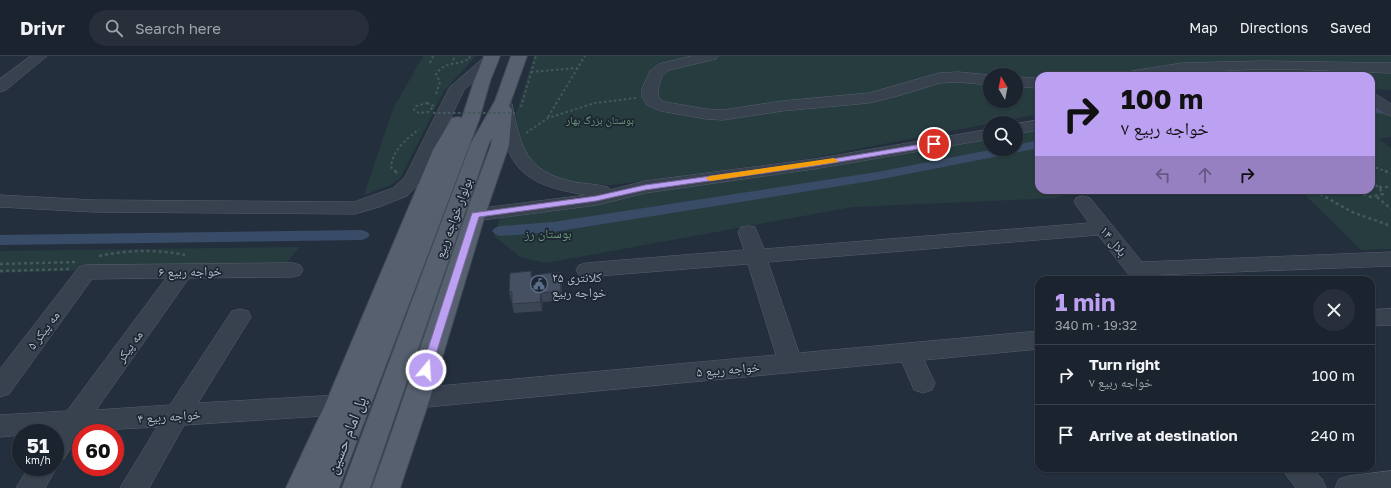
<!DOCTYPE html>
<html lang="en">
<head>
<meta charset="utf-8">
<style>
  :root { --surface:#1b232e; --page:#282f3a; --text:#f1f3f6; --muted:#a0a4aa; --line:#39404a; --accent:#bca0f2 }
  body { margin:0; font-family:"Golos Text","Noto Naskh Arabic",sans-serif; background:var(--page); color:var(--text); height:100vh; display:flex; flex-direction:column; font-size:15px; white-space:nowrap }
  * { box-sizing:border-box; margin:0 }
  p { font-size:13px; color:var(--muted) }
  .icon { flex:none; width:22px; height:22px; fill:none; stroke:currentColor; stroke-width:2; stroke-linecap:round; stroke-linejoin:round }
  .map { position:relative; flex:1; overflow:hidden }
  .sheet { position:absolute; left:1035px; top:220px; width:340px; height:196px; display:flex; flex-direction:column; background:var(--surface); border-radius:12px; box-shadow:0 1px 3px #0004,0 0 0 1px var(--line) }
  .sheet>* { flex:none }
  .guide { position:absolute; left:1035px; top:16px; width:340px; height:122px; border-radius:12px; box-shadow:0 1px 3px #0004,0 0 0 1px var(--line); background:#bca0f2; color:#111; overflow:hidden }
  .needle { width:26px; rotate:350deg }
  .fabs { position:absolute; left:983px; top:12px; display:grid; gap:8px }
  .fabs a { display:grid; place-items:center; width:40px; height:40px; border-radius:50%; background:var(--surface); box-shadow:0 1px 3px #0004,0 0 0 1px var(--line); font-size:20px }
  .speed { position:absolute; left:12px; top:368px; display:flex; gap:8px; font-size:20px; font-weight:700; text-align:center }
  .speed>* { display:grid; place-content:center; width:52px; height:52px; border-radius:50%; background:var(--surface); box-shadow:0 1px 3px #0004,0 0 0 1px var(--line); line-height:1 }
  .speed small { font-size:10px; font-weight:400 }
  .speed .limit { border:6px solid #d22; background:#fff; color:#111 }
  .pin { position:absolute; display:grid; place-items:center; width:34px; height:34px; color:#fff; margin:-17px; border:2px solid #fff; border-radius:50%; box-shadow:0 1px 4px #0007 }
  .me { position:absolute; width:44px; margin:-22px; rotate:18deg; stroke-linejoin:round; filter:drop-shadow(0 0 3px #0008) }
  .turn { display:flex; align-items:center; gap:14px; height:84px; padding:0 20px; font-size:18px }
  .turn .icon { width:52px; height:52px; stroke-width:2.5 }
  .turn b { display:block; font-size:28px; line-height:34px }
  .lanes { display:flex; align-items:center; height:38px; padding:0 20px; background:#0003; justify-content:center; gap:20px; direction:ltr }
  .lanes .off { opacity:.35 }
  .round { display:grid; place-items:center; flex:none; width:42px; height:42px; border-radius:21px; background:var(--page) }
  .head { display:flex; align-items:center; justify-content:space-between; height:68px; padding:0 20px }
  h1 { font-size:24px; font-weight:700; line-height:30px; color:var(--accent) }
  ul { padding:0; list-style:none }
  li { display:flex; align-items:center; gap:12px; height:60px; padding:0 20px; border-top:1px solid var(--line) }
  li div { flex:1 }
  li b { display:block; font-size:15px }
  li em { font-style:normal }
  header { display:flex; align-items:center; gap:24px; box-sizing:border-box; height:56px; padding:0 20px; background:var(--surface); border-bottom:1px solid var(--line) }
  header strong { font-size:19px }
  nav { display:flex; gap:22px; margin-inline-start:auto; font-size:14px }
  .search { width:280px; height:36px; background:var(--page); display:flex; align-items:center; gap:10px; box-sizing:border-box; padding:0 14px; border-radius:22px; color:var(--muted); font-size:15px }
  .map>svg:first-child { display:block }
  .green { fill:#263c3f; fill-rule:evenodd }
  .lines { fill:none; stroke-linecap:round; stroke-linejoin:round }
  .canal { fill:#394c67; fill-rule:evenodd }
  .minor-casing { stroke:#565f6c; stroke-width:1 }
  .major-casing { stroke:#414a57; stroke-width:2 }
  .path-far1 { stroke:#44595c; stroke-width:2; stroke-dasharray:2.5 2.5; stroke-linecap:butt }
  .path { stroke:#44595c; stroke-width:2.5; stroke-dasharray:3 3; stroke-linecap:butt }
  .minor { fill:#38414e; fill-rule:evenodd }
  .major { fill:#56606e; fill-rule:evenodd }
  .path-bridge { stroke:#44595c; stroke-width:2; stroke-dasharray:2.5 2.5; stroke-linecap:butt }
  .wall { fill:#3b4654 }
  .shaded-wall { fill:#303945 }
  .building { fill:#455162; stroke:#303945 }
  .route { fill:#bca0f2; stroke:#7a689d }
  .slow { fill:#f59e0b }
  .labels { text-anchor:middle; stroke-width:3.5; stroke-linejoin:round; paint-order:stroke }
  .far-park-label { font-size:11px; fill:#6b9a76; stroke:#1d2633 }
  .street-label { font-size:13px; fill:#b4bcc9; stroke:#1d2633 }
  .park-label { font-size:13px; fill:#6b9a76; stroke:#1d2633 }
  .poi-label { font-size:13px; fill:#b4bcc9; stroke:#1d2633; text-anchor:start }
  .near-street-label { font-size:16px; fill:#b4bcc9; stroke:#1d2633 }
</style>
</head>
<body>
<header>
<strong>Drivr</strong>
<div class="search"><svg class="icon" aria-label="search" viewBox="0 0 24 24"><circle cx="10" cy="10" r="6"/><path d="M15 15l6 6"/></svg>Search here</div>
<nav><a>Map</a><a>Directions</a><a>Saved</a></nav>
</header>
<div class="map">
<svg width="1391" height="432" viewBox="0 0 1391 432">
  <rect width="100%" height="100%" fill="#242f3e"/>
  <g class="green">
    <path d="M423 0H476L444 35 401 121 391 129 364 139 393 53Z"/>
    <path d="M534 0H1391V34L1371 33V20H1039V58L806 103 611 129 572 127 542 117 524 97 517 80 516 58ZM990 19H1016V45H990Z"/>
    <path d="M1371 47 1391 48V81L1379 83 1391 92V193L1361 194 1300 134H1371Z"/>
    <path d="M1039 74V134H1091L1056 142 853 151 546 207 520 201 494 180 500 161 510 152 793 115 990 83V93H1016V78Z"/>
    <path d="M299 191 286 208 0 217V195Z"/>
  </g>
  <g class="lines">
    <g class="canal">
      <path d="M1371 49 1391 50V58L1371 57Z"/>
      <path d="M1039 84V92L877 124 553 176 500 180 495 178 492 175 495 172 500 170 553 166 877 116 995 93H1016V89Z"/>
      <path d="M362 174 367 176 370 179 367 182 362 184 0 189V179Z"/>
    </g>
    <g class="minor-casing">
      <g id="minor">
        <path d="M31 0H47L6 34 0 36V23Z"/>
        <path d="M486 0H496L498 3 464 34 419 127 407 140 379 151 355 158 93 156 0 151V139L93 144 354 146 393 132 405 121 449 32Z"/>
        <path d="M692 0H718L716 3 669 14 662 20 658 33 659 43 665 46 706 53 723 54 782 45 869 37 939 17 958 16 990 19V29L958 26 940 27 901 39 869 47 782 55 723 64 706 63 661 55 647 49 642 41V33L650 15 659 8Z"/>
        <path d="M1264 5 1391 7V17C1349 16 1306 13 1264 13 1217 14 1171 20 1124 20L1127 17 1132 15 1182 7Z"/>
        <path d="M1016 21 1039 22V32L1016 31Z"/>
        <path d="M1371 37 1377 39 1391 48V60L1385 58 1371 49Z"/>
        <path d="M504 43 510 45 512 48C521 92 525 115 574 126 585 128 597 128 608 131L610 134 645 125 814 103 990 73V83L814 113 645 137 597 149 475 165 468 163 465 159 468 155 475 153 586 139C520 128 507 112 496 48L498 45Z"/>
        <path d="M1039 64V74L1016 78V68Z"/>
        <path d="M1083 140 1090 142 1142 206 1391 196V210L1153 219 1156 224H1133L1098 179 768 206 799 297 1039 275V293L924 304 935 327 932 334 923 337 914 334 902 306 417 352 408 349 405 342 408 335 417 332 776 299 748 208 586 221 579 219 576 214 579 209 586 207 744 194 738 176 741 171 748 170 755 171 764 193 1089 167 1074 146 1076 142Z"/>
        <path d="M293 207 300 209 303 214 300 219 293 221 189 222 96 354 170 349 232 255 240 253 248 255 251 261 198 347 338 339 347 342 350 349 347 356 338 359 184 369 149 432H120L157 371 81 375 64 403 55 406 57 411 45 432H16L29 411H55V377H21V379L0 381V359L67 355 166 222 92 223 9 338 0 341V313L79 211 86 209Z"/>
        <path d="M1391 253V269L1371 270V254Z"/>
        <path d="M1283 412H1312L1322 423 1326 432H1296L1287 420Z"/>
        <path d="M1391 415V432H1335L1339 423 1349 420Z"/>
      </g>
    </g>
    <g class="major-casing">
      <g id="major">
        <path d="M484 0H500L490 25 479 64 339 432H286L325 349 433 94 452 62 458 61 462 62 474 25Z"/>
        <path d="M511 0H527L509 50 512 54 509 89 485 159 430 342 400 432H372C413 318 449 202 491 89L492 82 489 87 370 432H342L471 87 495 45Z"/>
      </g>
    </g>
    <g class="path-far1">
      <path d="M453 4 456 0"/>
      <path d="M430 7 433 0"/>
      <path d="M531 16 577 12"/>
      <path d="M436 38 440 26 436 18C447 3 457 11 470 2L469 0"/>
      <path d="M427 47 434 50 428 56 419 57 414 54 416 50Z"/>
      <path d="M521 51 536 0"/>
      <path d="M548 61 585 0"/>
      <path d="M526 77 548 62 595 47 636 42"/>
      <path d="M1371 110 1388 116"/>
      <path d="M396 116 391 111C393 93 406 84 419 73"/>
    </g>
    <g class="path">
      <path d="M395 115 399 119"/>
      <path d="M1385 115 1391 117"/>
      <path d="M1379 131H1391"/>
      <path d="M1352 134 1371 141 1383 138 1379 131 1371 127"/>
      <path d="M1302 135 1341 134"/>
      <path d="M1315 135 1352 156 1391 170"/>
      <path d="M1377 141 1391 153"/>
      <path d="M99 200C128 194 156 193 185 199"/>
      <path d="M0 208 75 206"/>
      <path d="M0 215 70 213"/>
    </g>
    <use href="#minor" class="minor"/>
    <use href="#major" class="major"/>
    <path class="path-bridge" d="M433 57H515"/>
  </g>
  <path class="wall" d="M531 215 532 221 541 220 560 216 562 225V244L543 246 542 255 514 257 512 248V245H511L509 236Z"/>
  <g class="shaded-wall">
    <path d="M560 216 562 225V244L561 235Z"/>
    <path d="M541 237 543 246 542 255 540 246Z"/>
  </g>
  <path class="building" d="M531 215V221L541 220V218L560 216 561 235 541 237 540 246 512 248V236H509L510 217Z"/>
  <path class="route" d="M934 86 938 88 937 90 814 110 645 134 596 145 479 161 431 314 429 317H422L421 314 472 157 596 140 645 129 814 106Z"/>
  <path class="slow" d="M834 102 838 105 837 106 710 125 706 122 710 120Z"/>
  <defs>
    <g id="civic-ring" transform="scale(0.9)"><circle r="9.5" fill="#1d2633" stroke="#5c6f8a" stroke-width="1.5"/><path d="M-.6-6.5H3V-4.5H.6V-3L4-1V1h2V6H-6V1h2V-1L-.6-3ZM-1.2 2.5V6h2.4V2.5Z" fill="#5c6f8a"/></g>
  </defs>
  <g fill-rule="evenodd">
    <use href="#civic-ring" x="539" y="228"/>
  </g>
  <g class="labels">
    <g class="far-park-label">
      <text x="600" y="68">بوستان بزرگ بهار</text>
    </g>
    <g class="street-label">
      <text transform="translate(453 162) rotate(-70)" y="5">بولوار خواجه ربیع</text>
      <text transform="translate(1114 185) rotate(51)" y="5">بلال ۱۴</text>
      <text transform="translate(190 215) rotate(-1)" y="5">خواجه ربیع ۶</text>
      <text transform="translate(43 274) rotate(-53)" y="5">مه پیکر ۵</text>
      <text transform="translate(129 290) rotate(-54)" y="5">مه پیکر</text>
      <text transform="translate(728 313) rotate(-5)" y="5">خواجه ربیع ۵</text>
      <text transform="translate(169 360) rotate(-4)" y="5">خواجه ربیع ۴</text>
    </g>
    <g class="park-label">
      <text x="548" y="182">بوستان رز</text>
    </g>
    <g class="poi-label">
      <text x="552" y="226">کلانتری ٢۵<tspan x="552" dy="15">خواجه ربیع</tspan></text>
    </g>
    <g class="near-street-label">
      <text transform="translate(346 379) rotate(-68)" y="6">پل امام حسین</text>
    </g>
  </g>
</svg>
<div class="fabs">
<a><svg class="needle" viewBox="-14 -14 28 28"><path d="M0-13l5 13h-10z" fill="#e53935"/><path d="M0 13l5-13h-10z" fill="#a0a4aa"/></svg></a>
<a><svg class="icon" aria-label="search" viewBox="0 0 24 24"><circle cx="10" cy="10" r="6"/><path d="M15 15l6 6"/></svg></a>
</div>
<div class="speed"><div>51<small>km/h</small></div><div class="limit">60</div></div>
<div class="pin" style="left:934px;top:88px;background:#d93025"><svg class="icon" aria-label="arrive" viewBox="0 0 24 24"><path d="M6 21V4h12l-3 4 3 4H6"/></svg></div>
<svg class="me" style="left:426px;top:314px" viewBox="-20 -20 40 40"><circle r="17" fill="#bca0f2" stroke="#fff" stroke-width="3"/><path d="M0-11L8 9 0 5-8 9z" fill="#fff"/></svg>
<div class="guide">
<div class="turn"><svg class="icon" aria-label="right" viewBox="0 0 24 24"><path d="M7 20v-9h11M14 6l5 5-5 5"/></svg><div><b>100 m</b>خواجه ربیع ۷</div></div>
<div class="lanes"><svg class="icon off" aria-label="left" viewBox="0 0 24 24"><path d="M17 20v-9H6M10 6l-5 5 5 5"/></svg><svg class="icon off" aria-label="ahead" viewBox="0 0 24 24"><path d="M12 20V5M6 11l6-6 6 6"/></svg><svg class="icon" aria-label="right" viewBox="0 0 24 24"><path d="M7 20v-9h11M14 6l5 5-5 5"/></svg></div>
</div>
<section class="sheet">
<div class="head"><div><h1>1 min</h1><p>340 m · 19:32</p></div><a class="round"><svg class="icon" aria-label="close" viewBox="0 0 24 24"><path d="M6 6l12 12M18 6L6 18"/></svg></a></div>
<ul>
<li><svg class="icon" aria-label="right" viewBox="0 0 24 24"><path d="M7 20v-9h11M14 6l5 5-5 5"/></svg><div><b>Turn right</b><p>خواجه ربیع ۷</p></div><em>100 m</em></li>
<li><svg class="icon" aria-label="arrive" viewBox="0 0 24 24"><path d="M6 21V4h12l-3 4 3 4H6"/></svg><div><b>Arrive at destination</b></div><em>240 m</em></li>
</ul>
</section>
</div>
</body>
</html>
